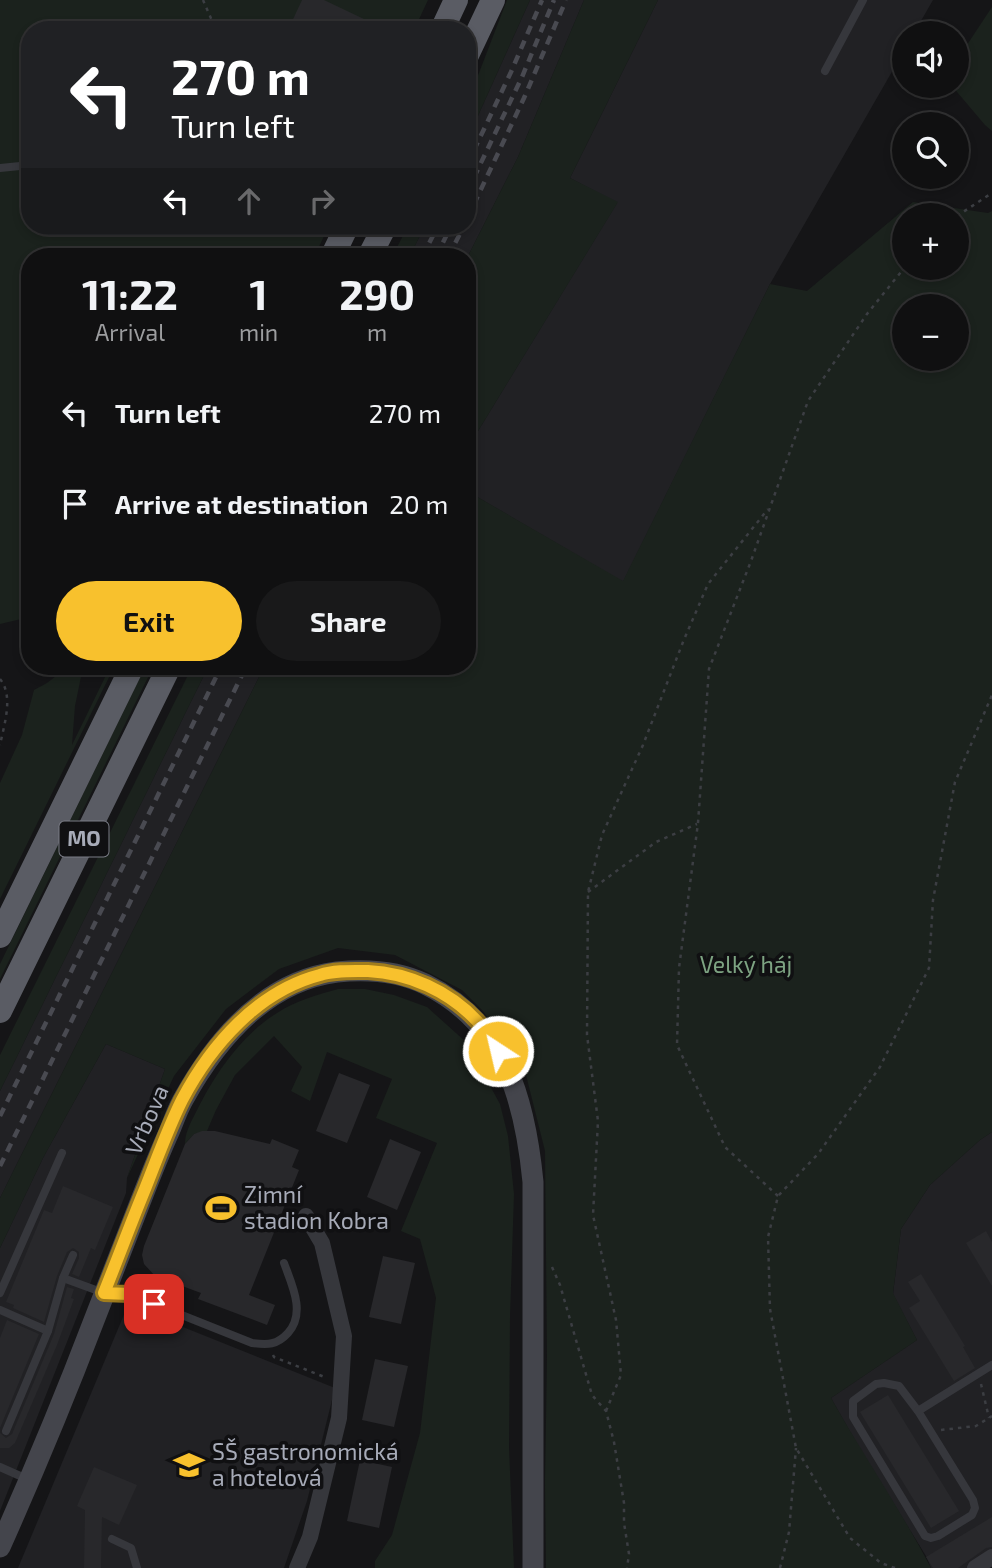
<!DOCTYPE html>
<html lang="en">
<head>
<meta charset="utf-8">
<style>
  :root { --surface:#101011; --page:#19191a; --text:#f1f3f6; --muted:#9c9d9f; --line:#303031; --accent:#f8c12d }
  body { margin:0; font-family:"Exo 2",sans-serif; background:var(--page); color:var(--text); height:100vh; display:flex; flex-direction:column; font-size:26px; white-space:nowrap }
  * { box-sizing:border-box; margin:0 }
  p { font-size:23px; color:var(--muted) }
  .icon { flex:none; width:38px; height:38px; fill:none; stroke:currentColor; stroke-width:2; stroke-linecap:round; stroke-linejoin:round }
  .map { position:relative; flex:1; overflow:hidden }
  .panel { position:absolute; left:21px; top:248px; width:455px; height:427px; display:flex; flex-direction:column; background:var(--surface); border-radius:28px; box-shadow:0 4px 10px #0003,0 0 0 2px var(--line) }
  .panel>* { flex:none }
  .hud { position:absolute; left:21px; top:21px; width:455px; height:214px; border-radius:28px; box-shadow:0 4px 10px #0003,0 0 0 2px var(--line); background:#202124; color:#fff; overflow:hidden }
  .fabs { position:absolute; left:892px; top:21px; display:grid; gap:14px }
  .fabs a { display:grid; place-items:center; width:77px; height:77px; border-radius:50%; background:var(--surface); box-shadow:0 4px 10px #0003,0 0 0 2px var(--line); font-size:35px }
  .pin { position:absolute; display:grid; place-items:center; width:60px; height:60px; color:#fff; margin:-30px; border-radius:14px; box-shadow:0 4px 10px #0006 }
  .me { position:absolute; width:77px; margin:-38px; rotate:325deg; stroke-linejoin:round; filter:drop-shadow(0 0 5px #0008) }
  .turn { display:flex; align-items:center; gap:24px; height:147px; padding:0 35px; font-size:32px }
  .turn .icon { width:91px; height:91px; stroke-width:2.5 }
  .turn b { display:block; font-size:49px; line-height:60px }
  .lanes { display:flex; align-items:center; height:66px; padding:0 35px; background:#0003; justify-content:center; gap:35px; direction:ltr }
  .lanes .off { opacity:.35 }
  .eta { display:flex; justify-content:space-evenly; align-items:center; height:119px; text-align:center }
  .eta b { font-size:42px; font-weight:700; line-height:49px }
  .action { display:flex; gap:14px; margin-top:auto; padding:14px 35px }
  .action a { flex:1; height:80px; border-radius:42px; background:var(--accent); color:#111; font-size:28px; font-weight:700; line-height:80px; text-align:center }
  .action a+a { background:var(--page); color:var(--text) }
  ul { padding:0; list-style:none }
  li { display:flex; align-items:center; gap:21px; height:91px; padding:0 35px }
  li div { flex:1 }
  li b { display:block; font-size:26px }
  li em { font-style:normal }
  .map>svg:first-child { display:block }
  .built { fill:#212124 }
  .green { fill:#1b221d; fill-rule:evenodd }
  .building { fill:#28282b }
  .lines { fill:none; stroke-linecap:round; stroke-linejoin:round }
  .path { stroke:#3c3e43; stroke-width:2.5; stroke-dasharray:3.5 5; stroke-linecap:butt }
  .service { stroke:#36373c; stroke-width:8 }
  .minor { stroke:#36373c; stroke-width:16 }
  .secondary { stroke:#44454c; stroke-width:21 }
  .trunk { stroke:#5a5c64; stroke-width:24 }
  .rail { stroke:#494a51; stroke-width:4.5; stroke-dasharray:9 7; stroke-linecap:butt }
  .route-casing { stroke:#a17d1d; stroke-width:18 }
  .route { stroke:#f8c12d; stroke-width:12 }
  .labels { text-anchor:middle; stroke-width:7; stroke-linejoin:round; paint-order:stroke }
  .shield { fill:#101012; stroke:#7a7c86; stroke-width:2 }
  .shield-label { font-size:21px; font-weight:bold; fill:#a7abb8 }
  .park-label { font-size:23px; fill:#7da382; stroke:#101012 }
  .street-label { font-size:23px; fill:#a7abb8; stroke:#101012 }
  .poi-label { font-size:23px; fill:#a7abb8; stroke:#101012; text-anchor:start }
</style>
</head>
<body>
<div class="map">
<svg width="992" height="1568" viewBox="0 0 992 1568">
  <rect width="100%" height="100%" fill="#151517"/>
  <g class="built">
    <path d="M530 0H584L518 157 467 258 409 257 425 226H467V140Z"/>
    <path d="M658 0H933L914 33H905V49L770 284 623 582 467 491V449L617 203 570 178Z"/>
    <path d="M208 667H264L0 1198V1091Z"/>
    <path d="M106 1044 165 1069 127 1178 126 1193 0 1511V1248L43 1158Z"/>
    <path d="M992 1132V1555L971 1568H931L926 1556 860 1449 831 1398 917 1340 893 1294 901 1229 930 1185 980 1140Z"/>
    <path d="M128 1305 335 1388 307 1501 284 1568H18Z"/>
  </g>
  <g class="green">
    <path d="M0 0H428L414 30H30V226H329L314 257H30V617L0 624Z"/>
    <path d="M507 0H530L467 140V104Z"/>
    <path d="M584 0H658L570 178 618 202 467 449V258L518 157Z"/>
    <path d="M992 7V131L985 125 952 86H957V60Z"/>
    <path d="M913 202 988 213 992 211V1132L980 1140 930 1185 901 1229 893 1293 917 1340 831 1398C863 1455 901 1510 931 1568H546L545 1482 547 1356 545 1151 526 1075 483 1011 462 990 395 955 338 948 279 969 226 1009 174 1076 127 1178 165 1069 106 1044 43 1158 0 1248V1198L264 667H467V491L623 581 770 284 807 291ZM905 215H957V268H905ZM905 306H957V359H905Z"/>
    <path d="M408 226H425L409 257H392Z"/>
    <path d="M68 667H83L75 706 72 745 110 667H114L0 899V783L22 735 34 690 47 683Z"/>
    <path d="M145 667H153L0 979V964Z"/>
    <path d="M192 667H208L0 1091V1055Z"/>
    <path d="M338 989H365L394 995 427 1007 466 1042 500 1104 508 1136 514 1194 510 1317 509 1447 514 1568H375V1561L392 1535 420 1433 436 1298 420 1239 401 1231 437 1143 376 1118 392 1079 327 1052 310 1101 291 1091 302 1067 274 1036 235 1075 216 1110 207 1131 194 1134 185 1144C185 1133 190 1124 195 1114 214 1075 240 1036 277 1013 295 1001 317 995 338 989Z"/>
  </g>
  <g class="building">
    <path d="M302 0H324L387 30H288Z"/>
    <path d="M339 1073 370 1085 347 1143 316 1131Z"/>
    <path d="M202 1131H215L270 1144 272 1139 299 1150 292 1167 299 1170 249 1295 275 1305 267 1325 198 1299 201 1293 155 1276 144 1264 142 1255 144 1246 185 1144 194 1134Z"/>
    <path d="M390 1139 421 1152 397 1210 367 1197Z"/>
    <path d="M63 1186 113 1207 95 1250 91 1248 79 1277 72 1274 79 1258V1252L73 1248 67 1252 57 1276 44 1322 13 1308 14 1305 6 1302 44 1210 52 1213Z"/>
    <path d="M986 1231 992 1242V1286L966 1243Z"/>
    <path d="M383 1256 415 1263 401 1324 369 1317Z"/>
    <path d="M921 1274 965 1346 963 1347 975 1368 954 1381 909 1308 920 1301 908 1282Z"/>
    <path d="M67 1287 74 1289 71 1298 74 1299 57 1345 15 1443 9 1448H0V1433L6 1438 12 1434 54 1334Z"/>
    <path d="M7 1320 39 1334 0 1428V1338Z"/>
    <path d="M375 1359 408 1366 394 1427 362 1420Z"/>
    <path d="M888 1395 959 1511 931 1528 860 1412Z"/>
    <path d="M360 1460 392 1467 379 1528 347 1521Z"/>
    <path d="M94 1467 137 1485 119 1525 102 1517 101 1568H84L85 1510 77 1506Z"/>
    <path d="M992 1517V1547L986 1548 958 1568H933L926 1557Z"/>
  </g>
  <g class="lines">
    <g class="path">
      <path d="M203 0 216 30"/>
      <path d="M957 216 992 193"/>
      <path d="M0 679C14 696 4 725 0 745"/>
      <path d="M588 892 656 842 697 824"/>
      <path d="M778 1196 725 1147 677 1045 679 968 698 823 709 669 751 561 808 401 867 314 905 267"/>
      <path d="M552 1267 560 1285 592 1395 606 1411 614 1442 624 1503V1523L629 1554 627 1568"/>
      <path d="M273 1355 274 1357 327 1378"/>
      <path d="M981 1384 989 1418"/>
      <path d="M606 1411 621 1375 616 1320 593 1215 598 1121 587 1035 588 892 602 835 643 745 683 642 708 584 768 509"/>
      <path d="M941 1430 976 1426 992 1416"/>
      <path d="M780 1568 789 1532 796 1448"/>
      <path d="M895 1568 881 1563 850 1538 796 1448 770 1309 768 1237 778 1196 818 1154 880 1067 929 968 933 900 955 782 992 695"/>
    </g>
    <g class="service">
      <path d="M825 71 863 0"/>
      <path d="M0 168 30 165"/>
      <path d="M63 1278 104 1293 129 1294 252 1343C268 1345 277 1345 288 1333 306 1313 292 1285 284 1263"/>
      <path d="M0 1293 62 1153"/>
      <path d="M0 1310 48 1331"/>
      <path d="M884 1383 899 1386 918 1411 973 1500 975 1508 972 1515 938 1536 931 1538 925 1536 853 1417V1401L876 1384Z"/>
      <path d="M918 1411 992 1365"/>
      <path d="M6 1431 48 1331 63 1278 73 1255"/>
      <path d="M0 1467 27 1479"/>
      <path d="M112 1539 131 1548 137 1568"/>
    </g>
    <g class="minor">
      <path d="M297 1568 310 1537 339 1418 344 1336 322 1243 306 1216"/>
      <path d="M975 1568 992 1557"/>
    </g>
    <path class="secondary" d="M0 1547C33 1473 64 1399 93 1323 109 1282 125 1241 141 1200 150 1177 159 1154 169 1132 174 1120 178 1108 184 1098 217 1039 266 981 337 972 366 969 398 971 425 984 505 1023 525 1100 533 1182V1568"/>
    <g class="trunk">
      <path d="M442 30 456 0"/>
      <path d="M467 55 493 0"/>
      <path d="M332 257 347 226"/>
      <path d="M369 257 385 226"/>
      <path d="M0 936 132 667"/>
      <path d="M0 1011 169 667"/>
    </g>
    <g class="rail">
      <path d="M467 165 511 72 542 0"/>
      <path d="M467 192 522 77 554 0"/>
      <path d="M467 219 524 98 566 0"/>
      <path d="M422 257 438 226"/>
      <path d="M436 257 451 226"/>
      <path d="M448 257 464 226"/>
      <path d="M0 1116 221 667"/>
      <path d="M0 1166 246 667"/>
    </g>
  </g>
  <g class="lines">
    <g class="route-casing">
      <path id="route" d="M154 1304 129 1294 104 1293C118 1258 131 1223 145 1189 157 1159 168 1128 182 1100 211 1045 258 991 320 975 335 970 353 971 368 971 409 973 449 991 477 1021 485 1030 492 1041 498 1051"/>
    </g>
    <use href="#route" class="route"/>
  </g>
  <defs>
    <g id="stadium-bare" transform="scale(2.415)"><path d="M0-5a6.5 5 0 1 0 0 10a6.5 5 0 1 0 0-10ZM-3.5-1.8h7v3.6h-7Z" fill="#f8c12d" stroke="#101012" stroke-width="2.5" paint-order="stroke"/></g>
    <g id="university-bare" transform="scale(2.415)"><path d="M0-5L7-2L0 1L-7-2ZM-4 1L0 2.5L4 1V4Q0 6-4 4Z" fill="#f8c12d" stroke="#101012" stroke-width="2.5" paint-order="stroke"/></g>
  </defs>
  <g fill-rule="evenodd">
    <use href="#stadium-bare" x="221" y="1208"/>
    <use href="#university-bare" x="189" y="1465"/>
  </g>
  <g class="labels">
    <rect class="shield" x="59.5" y="821.5" width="49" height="35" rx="5"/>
    <g class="shield-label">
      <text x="84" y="846">MO</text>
    </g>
    <g class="park-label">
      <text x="746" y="973">Velký háj</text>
    </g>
    <g class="street-label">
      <text transform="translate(147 1120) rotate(-66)" y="8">Vrbova</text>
    </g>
    <g class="poi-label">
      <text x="244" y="1203">Zimní<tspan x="244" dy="26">stadion Kobra</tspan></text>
      <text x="212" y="1460">SŠ gastronomická<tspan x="212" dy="26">a hotelová</tspan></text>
    </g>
  </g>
</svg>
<div class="fabs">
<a><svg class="icon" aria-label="sound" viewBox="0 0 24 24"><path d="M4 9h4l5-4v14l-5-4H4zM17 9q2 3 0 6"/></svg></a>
<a><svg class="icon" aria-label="search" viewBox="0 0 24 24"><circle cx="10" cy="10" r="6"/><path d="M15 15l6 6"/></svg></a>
<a>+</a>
<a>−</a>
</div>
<div class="pin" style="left:154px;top:1304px;background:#d93025"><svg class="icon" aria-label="arrive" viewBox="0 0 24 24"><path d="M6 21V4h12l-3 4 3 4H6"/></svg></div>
<svg class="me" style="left:498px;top:1051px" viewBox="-20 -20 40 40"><circle r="17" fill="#f8c12d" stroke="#fff" stroke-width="3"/><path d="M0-11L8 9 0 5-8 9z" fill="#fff"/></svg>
<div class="hud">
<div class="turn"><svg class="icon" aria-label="left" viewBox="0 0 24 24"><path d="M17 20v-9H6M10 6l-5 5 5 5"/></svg><div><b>270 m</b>Turn left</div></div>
<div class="lanes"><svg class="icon" aria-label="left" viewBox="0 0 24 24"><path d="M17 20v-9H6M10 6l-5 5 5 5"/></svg><svg class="icon off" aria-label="ahead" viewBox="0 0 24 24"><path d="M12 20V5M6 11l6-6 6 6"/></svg><svg class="icon off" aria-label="right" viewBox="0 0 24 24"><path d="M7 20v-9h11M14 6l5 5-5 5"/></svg></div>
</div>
<section class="panel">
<div class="eta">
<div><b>11:22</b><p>Arrival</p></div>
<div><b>1</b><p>min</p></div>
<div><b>290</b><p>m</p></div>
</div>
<ul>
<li><svg class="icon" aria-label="left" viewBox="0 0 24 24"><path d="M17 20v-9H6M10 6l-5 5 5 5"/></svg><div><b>Turn left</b></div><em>270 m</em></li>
<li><svg class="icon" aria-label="arrive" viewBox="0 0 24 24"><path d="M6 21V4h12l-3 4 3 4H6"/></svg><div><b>Arrive at destination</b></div><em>20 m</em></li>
</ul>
<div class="action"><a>Exit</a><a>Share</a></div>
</section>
</div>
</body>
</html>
